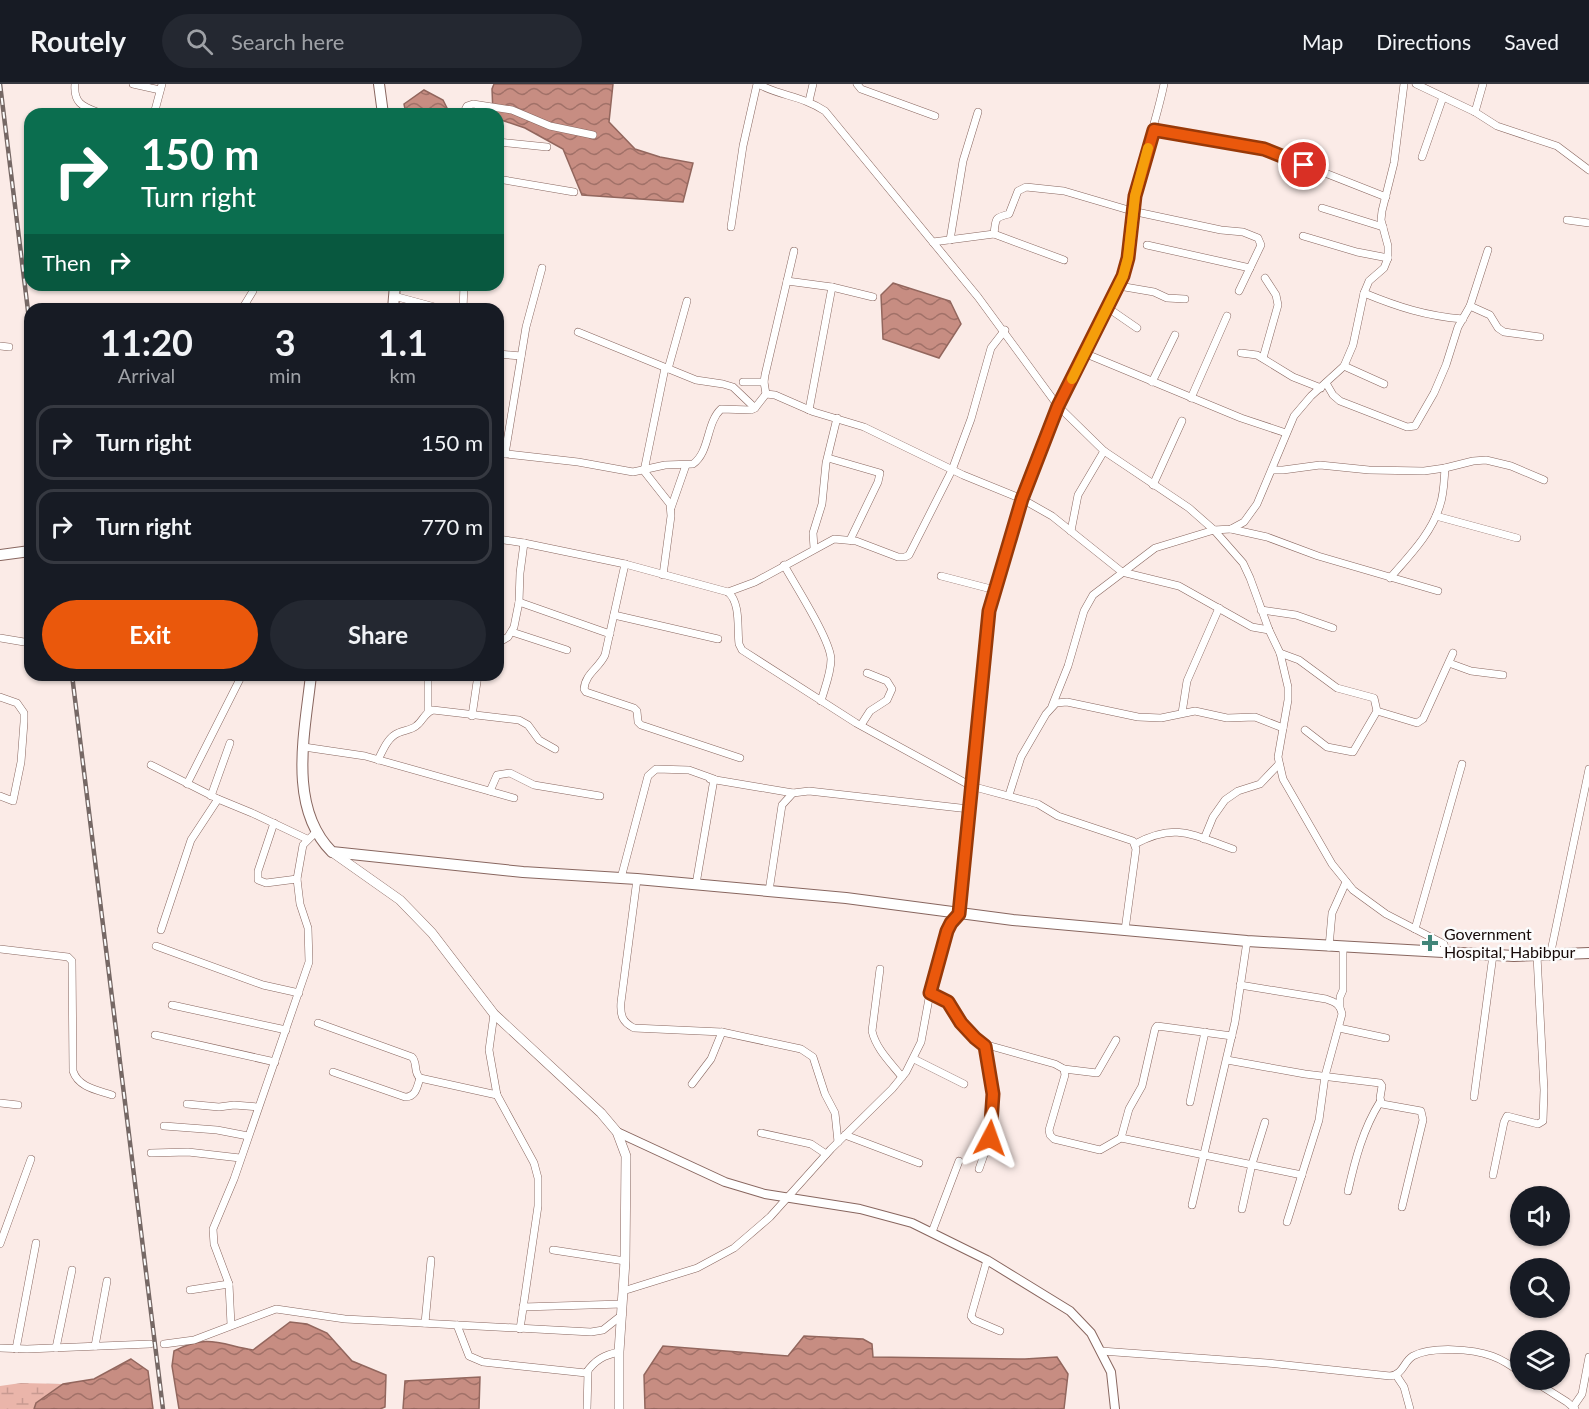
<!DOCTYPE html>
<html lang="en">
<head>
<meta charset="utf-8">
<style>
  :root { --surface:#171b24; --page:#242831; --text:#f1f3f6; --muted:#9ea1a6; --line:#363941; --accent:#ea580c }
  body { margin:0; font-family:Lato,sans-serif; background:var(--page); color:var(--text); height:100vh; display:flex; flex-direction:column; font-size:22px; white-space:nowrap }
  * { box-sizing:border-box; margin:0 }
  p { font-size:20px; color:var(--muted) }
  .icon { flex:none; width:33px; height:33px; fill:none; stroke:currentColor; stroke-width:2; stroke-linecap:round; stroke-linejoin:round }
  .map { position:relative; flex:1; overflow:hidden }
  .sheet { position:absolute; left:24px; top:219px; width:480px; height:378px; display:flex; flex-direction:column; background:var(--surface); border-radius:18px; box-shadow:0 2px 4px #0004 }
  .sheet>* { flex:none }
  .top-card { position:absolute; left:24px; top:24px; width:480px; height:183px; border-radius:18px; box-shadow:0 2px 4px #0004; background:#0b6e4f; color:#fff; overflow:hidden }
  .tools { position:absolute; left:1510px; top:1102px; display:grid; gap:12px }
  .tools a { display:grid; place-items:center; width:60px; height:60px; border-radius:50%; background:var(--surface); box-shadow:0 2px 4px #0004; font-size:30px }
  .pin { position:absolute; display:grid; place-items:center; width:51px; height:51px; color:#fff; margin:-26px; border:3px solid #fff; border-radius:50%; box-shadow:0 2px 6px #0007 }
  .me { position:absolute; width:66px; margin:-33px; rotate:4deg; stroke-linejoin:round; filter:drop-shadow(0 0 4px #0008) }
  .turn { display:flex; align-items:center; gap:21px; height:126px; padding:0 18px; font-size:27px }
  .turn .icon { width:78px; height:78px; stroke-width:2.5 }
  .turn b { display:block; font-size:42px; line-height:51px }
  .then { display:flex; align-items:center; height:57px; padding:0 18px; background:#0003; gap:12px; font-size:22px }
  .eta { display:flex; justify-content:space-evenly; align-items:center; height:102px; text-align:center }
  .eta b { font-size:36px; font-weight:700; line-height:42px }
  .button { display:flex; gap:12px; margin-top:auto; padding:12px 18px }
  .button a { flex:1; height:69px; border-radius:36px; background:var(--accent); color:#fff; font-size:24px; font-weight:700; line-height:69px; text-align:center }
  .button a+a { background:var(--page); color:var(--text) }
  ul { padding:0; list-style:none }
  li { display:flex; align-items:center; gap:18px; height:75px; margin:0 12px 9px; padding:0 6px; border:3px solid var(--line); border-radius:18px }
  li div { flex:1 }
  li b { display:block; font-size:22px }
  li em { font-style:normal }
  header { display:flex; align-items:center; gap:36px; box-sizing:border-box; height:84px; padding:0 30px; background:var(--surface); border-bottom:2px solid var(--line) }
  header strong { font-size:28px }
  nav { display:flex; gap:33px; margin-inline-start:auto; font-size:21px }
  .search { width:420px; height:54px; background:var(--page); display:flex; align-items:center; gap:15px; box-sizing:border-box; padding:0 21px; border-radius:33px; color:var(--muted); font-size:22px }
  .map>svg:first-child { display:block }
  .wetland { fill:url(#wetland-marsh) }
  .water { fill:url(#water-waves); stroke:#92665d; stroke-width:1.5 }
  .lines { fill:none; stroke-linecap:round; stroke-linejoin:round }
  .minor-casing { stroke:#88665f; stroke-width:8 }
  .tertiary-casing { stroke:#88665f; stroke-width:10 }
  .secondary-casing { stroke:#88665f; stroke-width:10 }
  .primary-casing { stroke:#88665f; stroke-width:12 }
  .minor { stroke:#fff; stroke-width:7 }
  .tertiary { stroke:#fff; stroke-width:8 }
  .secondary { stroke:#fff; stroke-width:9 }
  .primary { stroke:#fff; stroke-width:10 }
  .rail-casing { stroke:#766865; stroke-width:4.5 }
  .rail { stroke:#fcfcfc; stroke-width:2; stroke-dasharray:7; stroke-linecap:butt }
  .route-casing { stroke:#983908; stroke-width:15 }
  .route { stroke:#ea580c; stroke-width:10 }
  .slow { stroke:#f59e0b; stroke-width:10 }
  .poi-dot { fill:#408579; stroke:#fcfcfc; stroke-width:2 }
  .labels { text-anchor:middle; stroke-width:5; stroke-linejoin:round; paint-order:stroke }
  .poi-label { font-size:16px; fill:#170a08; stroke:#fcfcfc; text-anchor:start }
</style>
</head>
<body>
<header>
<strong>Routely</strong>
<div class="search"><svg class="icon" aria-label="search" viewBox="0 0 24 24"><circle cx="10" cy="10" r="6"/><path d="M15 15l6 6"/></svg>Search here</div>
<nav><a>Map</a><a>Directions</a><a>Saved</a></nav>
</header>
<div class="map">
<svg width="1589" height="1325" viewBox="0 0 1589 1325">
  <defs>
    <pattern id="wetland-marsh" width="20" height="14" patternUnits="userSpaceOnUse" patternTransform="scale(1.5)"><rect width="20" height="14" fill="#eab5aa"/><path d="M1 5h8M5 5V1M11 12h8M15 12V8" fill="none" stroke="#c89a91"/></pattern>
    <pattern id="water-waves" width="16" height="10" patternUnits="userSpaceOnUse" patternTransform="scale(1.5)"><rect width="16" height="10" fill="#c78d82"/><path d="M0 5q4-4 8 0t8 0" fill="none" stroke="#a17168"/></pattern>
  </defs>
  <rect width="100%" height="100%" fill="#fbebe7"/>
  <path class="wetland" d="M21 1299 63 1300 37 1319 34 1325H0V1302Z"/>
  <g class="water">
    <path d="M494 0H613L609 38 635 65 660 73 693 79 683 118 582 111 563 65 525 44 498 35V30H493L492 5Z"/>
    <path d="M424 6 443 16 450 30H406L404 20Z"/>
    <path d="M893 199 950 217 961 240 939 274 883 255 881 211Z"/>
    <path d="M290 1238 307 1240 327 1249 352 1277 386 1291 385 1323 380 1325H179L172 1282 174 1267C208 1250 219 1260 253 1266Z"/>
    <path d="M804 1252 863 1255 872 1260 873 1273 1025 1275 1057 1273 1068 1290 1064 1325H645L644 1291 663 1262 788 1272Z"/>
    <path d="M131 1275 148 1287 153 1325H34L36 1319 63 1300 94 1295Z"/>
    <path d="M480 1293 479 1325H403L405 1297Z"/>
  </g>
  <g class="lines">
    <g class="minor-casing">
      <g id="minor">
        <path d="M75 0C73 21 85 23 102 30"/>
        <path d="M133 0 160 6"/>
        <path d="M758 0C780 12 803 12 825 27L978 213 1058 322 1104 367 1189 424 1214 446 1243 479 1250 494 1269 546 1280 569 1288 603V616L1278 673 1283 695 1332 780 1353 806 1386 830 1444 860 1446 869"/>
        <path d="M857 0 861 5 935 32"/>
        <path d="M1416 0 1475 28 1497 42 1557 62 1589 86"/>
        <path d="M809 17 813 0"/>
        <path d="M1475 28 1483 0"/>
        <path d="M154 30 162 0"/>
        <path d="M463 30 467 22 473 20 512 26 550 42 593 51"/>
        <path d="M1154 47 1264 65 1386 113"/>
        <path d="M498 58 547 63"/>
        <path d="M1422 73 1443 13"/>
        <path d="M498 95 574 108"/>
        <path d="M1322 124 1383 143"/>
        <path d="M1567 136 1589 139"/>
        <path d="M731 143 743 62 757 0"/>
        <path d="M994 150C996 134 994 134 1009 130L1018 107 1026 103 1064 107 1132 127 1221 146 1243 148 1258 154 1261 161 1239 207"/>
        <path d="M1303 152 1357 168 1388 174"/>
        <path d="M950 156 963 77 978 28"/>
        <path d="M933 158 994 150 1064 176"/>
        <path d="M1147 161 1250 184"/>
        <path d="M787 197 832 203 873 213"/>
        <path d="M1119 202 1154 208 1167 214 1185 215"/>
        <path d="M1364 209C1398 223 1426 232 1463 235"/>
        <path d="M394 212 442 225"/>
        <path d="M1470 222 1490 231 1498 244 1504 248 1540 253"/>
        <path d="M1108 224 1137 244"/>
        <path d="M242 225 253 207V201"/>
        <path d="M463 225 464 201"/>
        <path d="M578 248 696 296 723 300 733 303 755 324"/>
        <path d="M0 262 9 263"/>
        <path d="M1084 269 1241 334 1286 349"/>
        <path d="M1241 269 1257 271 1293 293 1321 304"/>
        <path d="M498 270 521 272"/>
        <path d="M1263 274 1278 221 1276 211 1265 194"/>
        <path d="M1344 282 1384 300"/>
        <path d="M668 285 687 217"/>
        <path d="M743 298H764"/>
        <path d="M1152 298 1175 251"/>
        <path d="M1326 299 1333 311 1340 317 1407 343 1415 342 1434 309 1446 281 1458 243 1470 222 1488 166"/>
        <path d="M766 310 764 298 765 291 794 167"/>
        <path d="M1191 314 1227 232"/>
        <path d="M809 326 832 203"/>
        <path d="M498 369 578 378 633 388 665 381 693 380C710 368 706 339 721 325L751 326 755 324 766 310 775 311 814 328 864 343 963 391 1022 415 1052 432 1122 488 1179 502 1252 543 1269 546"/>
        <path d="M505 370 526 243 542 184"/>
        <path d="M828 374 880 389 878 398 850 456"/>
        <path d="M1272 386H1283L1320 381 1369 386 1424 387 1445 384 1473 377 1486 376 1511 382 1544 396"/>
        <path d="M1153 401 1182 337"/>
        <path d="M671 424 686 381"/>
        <path d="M1436 432 1517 454"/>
        <path d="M1231 445 1267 453 1318 472 1438 507"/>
        <path d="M1071 447 1078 411 1104 367"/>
        <path d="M498 455 524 459 625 480 728 508C741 519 737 545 739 560L742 566 856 639 971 702 1038 720 1058 732 1133 757 1136 765 1125 846"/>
        <path d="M814 464 813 449 822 420 826 379 837 334"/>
        <path d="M625 480 605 571C599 584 585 590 584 605L586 608 634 624 637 627 638 638 641 641 740 674"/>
        <path d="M784 481C795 501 830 555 831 575 831 589 825 603 821 617"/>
        <path d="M663 491 671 432 670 420 644 387 665 284"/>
        <path d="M941 492 995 506"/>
        <path d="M1390 494C1409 472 1432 449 1440 421 1444 410 1444 397 1445 384"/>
        <path d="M728 508 755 498 834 455 856 457 898 473H905L909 471 952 386 971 335 991 264 1005 246"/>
        <path d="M519 518 610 550"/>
        <path d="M1261 526 1296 531 1333 544"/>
        <path d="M614 531 718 555"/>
        <path d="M512 548 567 566"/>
        <path d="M0 554 30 559"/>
        <path d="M498 559 508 553 514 543 519 518 520 489 524 459"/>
        <path d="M1280 569 1299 576 1337 604 1374 614 1377 627 1417 639 1423 635 1453 569"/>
        <path d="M1449 579 1471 587 1503 591"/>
        <path d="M0 613 17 619 24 629V638L21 678 13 717 0 712"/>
        <path d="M1052 622 1068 582 1084 527 1093 511 1155 464 1214 446 1231 445 1244 438 1257 420 1294 332 1311 312 1344 282 1353 261 1364 209 1369 197 1384 184 1388 174V162L1381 136 1382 127 1394 79 1404 0"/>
        <path d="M428 628V591"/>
        <path d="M1182 629 1187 597 1219 524"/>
        <path d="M472 632 478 591"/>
        <path d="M861 641 870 627 887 616 892 605 887 597 867 589"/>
        <path d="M1305 646 1327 663 1353 668 1377 627"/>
        <path d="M304 663 365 672 514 714"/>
        <path d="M378 676C383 666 388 653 398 649 404 646 411 646 416 642 423 637 425 628 433 626L519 636 528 641 539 656 555 665"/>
        <path d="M151 681 218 715"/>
        <path d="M710 695 793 709"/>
        <path d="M187 700 242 591"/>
        <path d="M490 707 497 691 510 689 534 701 600 712"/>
        <path d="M1009 711 1021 673 1046 630 1056 619 1067 618 1138 633 1161 634 1195 627 1227 634 1255 633 1283 644"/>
        <path d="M211 712 230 659"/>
        <path d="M274 739 258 787V796L266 799 297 795"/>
        <path d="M1204 755 1213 733 1225 716 1238 707 1260 700 1279 680"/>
        <path d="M1135 760C1176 738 1192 751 1233 765"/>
        <path d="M621 794 648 692 656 685 689 686 714 695 696 800"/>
        <path d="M637 795 621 918C620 931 622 938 634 944L722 948 801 965 813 973 825 1010 835 1029 838 1058"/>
        <path d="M769 807 782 721 793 709 809 707 969 725"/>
        <path d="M1415 845 1462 680"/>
        <path d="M161 846 191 756 218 715 252 729 307 755"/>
        <path d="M156 862 263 901 299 909"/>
        <path d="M1329 863 1332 829 1346 798"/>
        <path d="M0 865 68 873 72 877 73 987C78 1003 97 1006 112 1011"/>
        <path d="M1550 872 1589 685"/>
        <path d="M880 885 872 947C876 965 891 979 902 993"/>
        <path d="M1240 901 1326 915C1335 918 1340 920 1342 930L1325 992 1319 1036 1287 1138"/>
        <path d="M930 909 948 918 961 939 980 959 1055 980 1064 985 1065 991 1049 1046 1050 1051 1054 1055 1100 1066 1121 1054 1302 1091"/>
        <path d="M172 921 286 946"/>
        <path d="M1340 923V913L1343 906V863"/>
        <path d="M494 930 489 966 497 1011 534 1079 538 1094V1122L520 1245"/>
        <path d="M318 939 412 973C418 979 413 988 420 994L497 1011"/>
        <path d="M1339 944 1386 954"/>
        <path d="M155 951 275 978"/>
        <path d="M914 975 964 1000"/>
        <path d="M1227 976 1305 990 1380 999 1382 1002 1380 1014 1382 1020 1421 1027 1423 1036 1402 1123"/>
        <path d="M1064 985 1097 989 1116 956"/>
        <path d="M333 988 405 1013C416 1013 417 1003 420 994"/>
        <path d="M692 1000 711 975 722 948"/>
        <path d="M1474 1013 1493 871"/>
        <path d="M1190 1018 1205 948"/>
        <path d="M0 1019 18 1021"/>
        <path d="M187 1020 219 1023 234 1021 258 1023"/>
        <path d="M164 1042 217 1046 248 1052"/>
        <path d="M761 1049 811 1060 826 1070"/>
        <path d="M845 1051 919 1079"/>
        <path d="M1121 1054 1129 1025 1142 1002 1155 945 1157 942 1232 952"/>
        <path d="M151 1069 188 1068 240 1074"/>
        <path d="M979 1085 990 1054 993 1010 985 961"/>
        <path d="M1493 1091 1504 1038 1507 1032 1538 1040 1543 1037 1544 1006 1537 872"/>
        <path d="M1348 1107C1355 1076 1363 1045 1380 1018"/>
        <path d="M1192 1121 1235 938 1247 857"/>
        <path d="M1242 1125 1252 1080 1265 1038"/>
        <path d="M932 1148 959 1077"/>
        <path d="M0 1160 31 1075"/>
        <path d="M553 1166 625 1177"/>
        <path d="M987 1176 971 1232 974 1236 1000 1247"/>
        <path d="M190 1206 229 1200"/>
        <path d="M623 1207 697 1184 734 1164 770 1133 831 1065 892 1005 906 988 921 958 930 909 947 847 951 839 959 830 989 527 1022 415 1058 322 1123 193C1132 167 1129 140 1134 114 1142 75 1156 39 1164 0"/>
        <path d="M523 1223 622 1220"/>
        <path d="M425 1239 431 1176"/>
        <path d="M231 1241 229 1200 214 1160 213 1145 234 1095 309 878 308 844 300 820 297 795 303 761 316 748"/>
        <path d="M457 1241 469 1272 483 1278 586 1289C595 1276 604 1271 619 1268"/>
        <path d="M164 1260 194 1256 276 1225 345 1235 591 1248 603 1246 622 1231"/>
        <path d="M95 1262 107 1197"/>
        <path d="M0 1264 27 1265 150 1260"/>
        <path d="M56 1264 72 1186"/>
        <path d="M16 1265 36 1159"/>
        <path d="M1101 1267 1267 1279 1390 1292C1404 1290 1403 1278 1413 1272 1432 1262 1473 1265 1492 1272 1503 1276 1512 1282 1521 1289"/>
        <path d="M1396 1291 1404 1303 1410 1325"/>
        <path d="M1532 1296 1567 1318 1575 1325"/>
        <path d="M1573 1323 1582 1310 1589 1273"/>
        <path d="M587 1325 588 1288"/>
      </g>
    </g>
    <g class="tertiary-casing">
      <path id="tertiary" d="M617 1048 725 1098 765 1110 860 1125 912 1139 987 1176 1070 1227 1091 1249 1111 1288 1115 1325"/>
    </g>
    <g class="secondary-casing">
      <path id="secondary" d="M332 768 400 816 432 849 494 930 601 1029 617 1048 626 1072 625 1177 619 1268V1325"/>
    </g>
    <g class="primary-casing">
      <g id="primary">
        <path d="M379 0 383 30"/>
        <path d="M393 225 395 201"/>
        <path d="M0 471 30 467"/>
        <path d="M311 591C305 648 287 723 332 768L523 788 637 795 846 814 1013 836 1247 857 1514 872 1589 869"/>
      </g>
    </g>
    <use href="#minor" class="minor"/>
    <use href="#tertiary" class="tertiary"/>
    <use href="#secondary" class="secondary"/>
    <use href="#primary" class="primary"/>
    <g class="rail-casing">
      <g id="rail">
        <path d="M0 0 30 243"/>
        <path d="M72 591 163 1325"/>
      </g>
    </g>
    <use href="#rail" class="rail"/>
  </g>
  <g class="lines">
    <g class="route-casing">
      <path id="route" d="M990 1054 993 1010 985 962 975 954 961 939 948 918 930 909 947 847 951 839 959 830 989 527 1022 415 1058 322 1123 192 1128 174 1135 112 1154 46 1264 65 1304 81"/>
    </g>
    <use href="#route" class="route"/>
    <path class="slow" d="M1072 295 1123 192 1128 174 1135 112 1148 64"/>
  </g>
  <path class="poi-dot" d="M1427 850h6v6h6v6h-6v6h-6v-6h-6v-6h6z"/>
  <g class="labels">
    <g class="poi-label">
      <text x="1444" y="856">Government<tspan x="1444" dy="18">Hospital, Habibpur</tspan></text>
    </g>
  </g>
</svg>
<div class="tools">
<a><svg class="icon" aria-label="sound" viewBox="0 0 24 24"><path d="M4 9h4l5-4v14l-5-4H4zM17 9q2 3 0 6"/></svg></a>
<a><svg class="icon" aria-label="search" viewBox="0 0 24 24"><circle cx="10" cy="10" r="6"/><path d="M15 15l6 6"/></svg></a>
<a><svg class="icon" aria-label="layers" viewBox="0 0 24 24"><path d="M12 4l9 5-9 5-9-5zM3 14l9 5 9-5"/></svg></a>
</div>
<div class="pin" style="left:1304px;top:81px;background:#d93025"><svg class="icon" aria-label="arrive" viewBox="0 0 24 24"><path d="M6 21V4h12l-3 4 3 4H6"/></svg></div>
<svg class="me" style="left:990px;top:1054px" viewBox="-20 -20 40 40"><path d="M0-17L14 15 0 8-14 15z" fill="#ea580c" stroke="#fff" stroke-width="4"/></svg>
<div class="top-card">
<div class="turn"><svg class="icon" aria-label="right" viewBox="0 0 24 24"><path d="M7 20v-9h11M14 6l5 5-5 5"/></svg><div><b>150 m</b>Turn right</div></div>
<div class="then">Then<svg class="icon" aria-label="right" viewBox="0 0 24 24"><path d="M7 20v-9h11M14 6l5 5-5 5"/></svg></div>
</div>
<section class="sheet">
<div class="eta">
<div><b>11:20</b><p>Arrival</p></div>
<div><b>3</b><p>min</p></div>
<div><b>1.1</b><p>km</p></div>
</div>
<ul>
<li><svg class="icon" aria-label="right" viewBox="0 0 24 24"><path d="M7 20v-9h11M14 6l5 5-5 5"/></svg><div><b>Turn right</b></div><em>150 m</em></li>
<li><svg class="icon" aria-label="right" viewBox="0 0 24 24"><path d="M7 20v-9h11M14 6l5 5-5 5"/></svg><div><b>Turn right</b></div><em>770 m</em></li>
</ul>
<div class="button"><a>Exit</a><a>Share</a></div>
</section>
</div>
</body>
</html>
